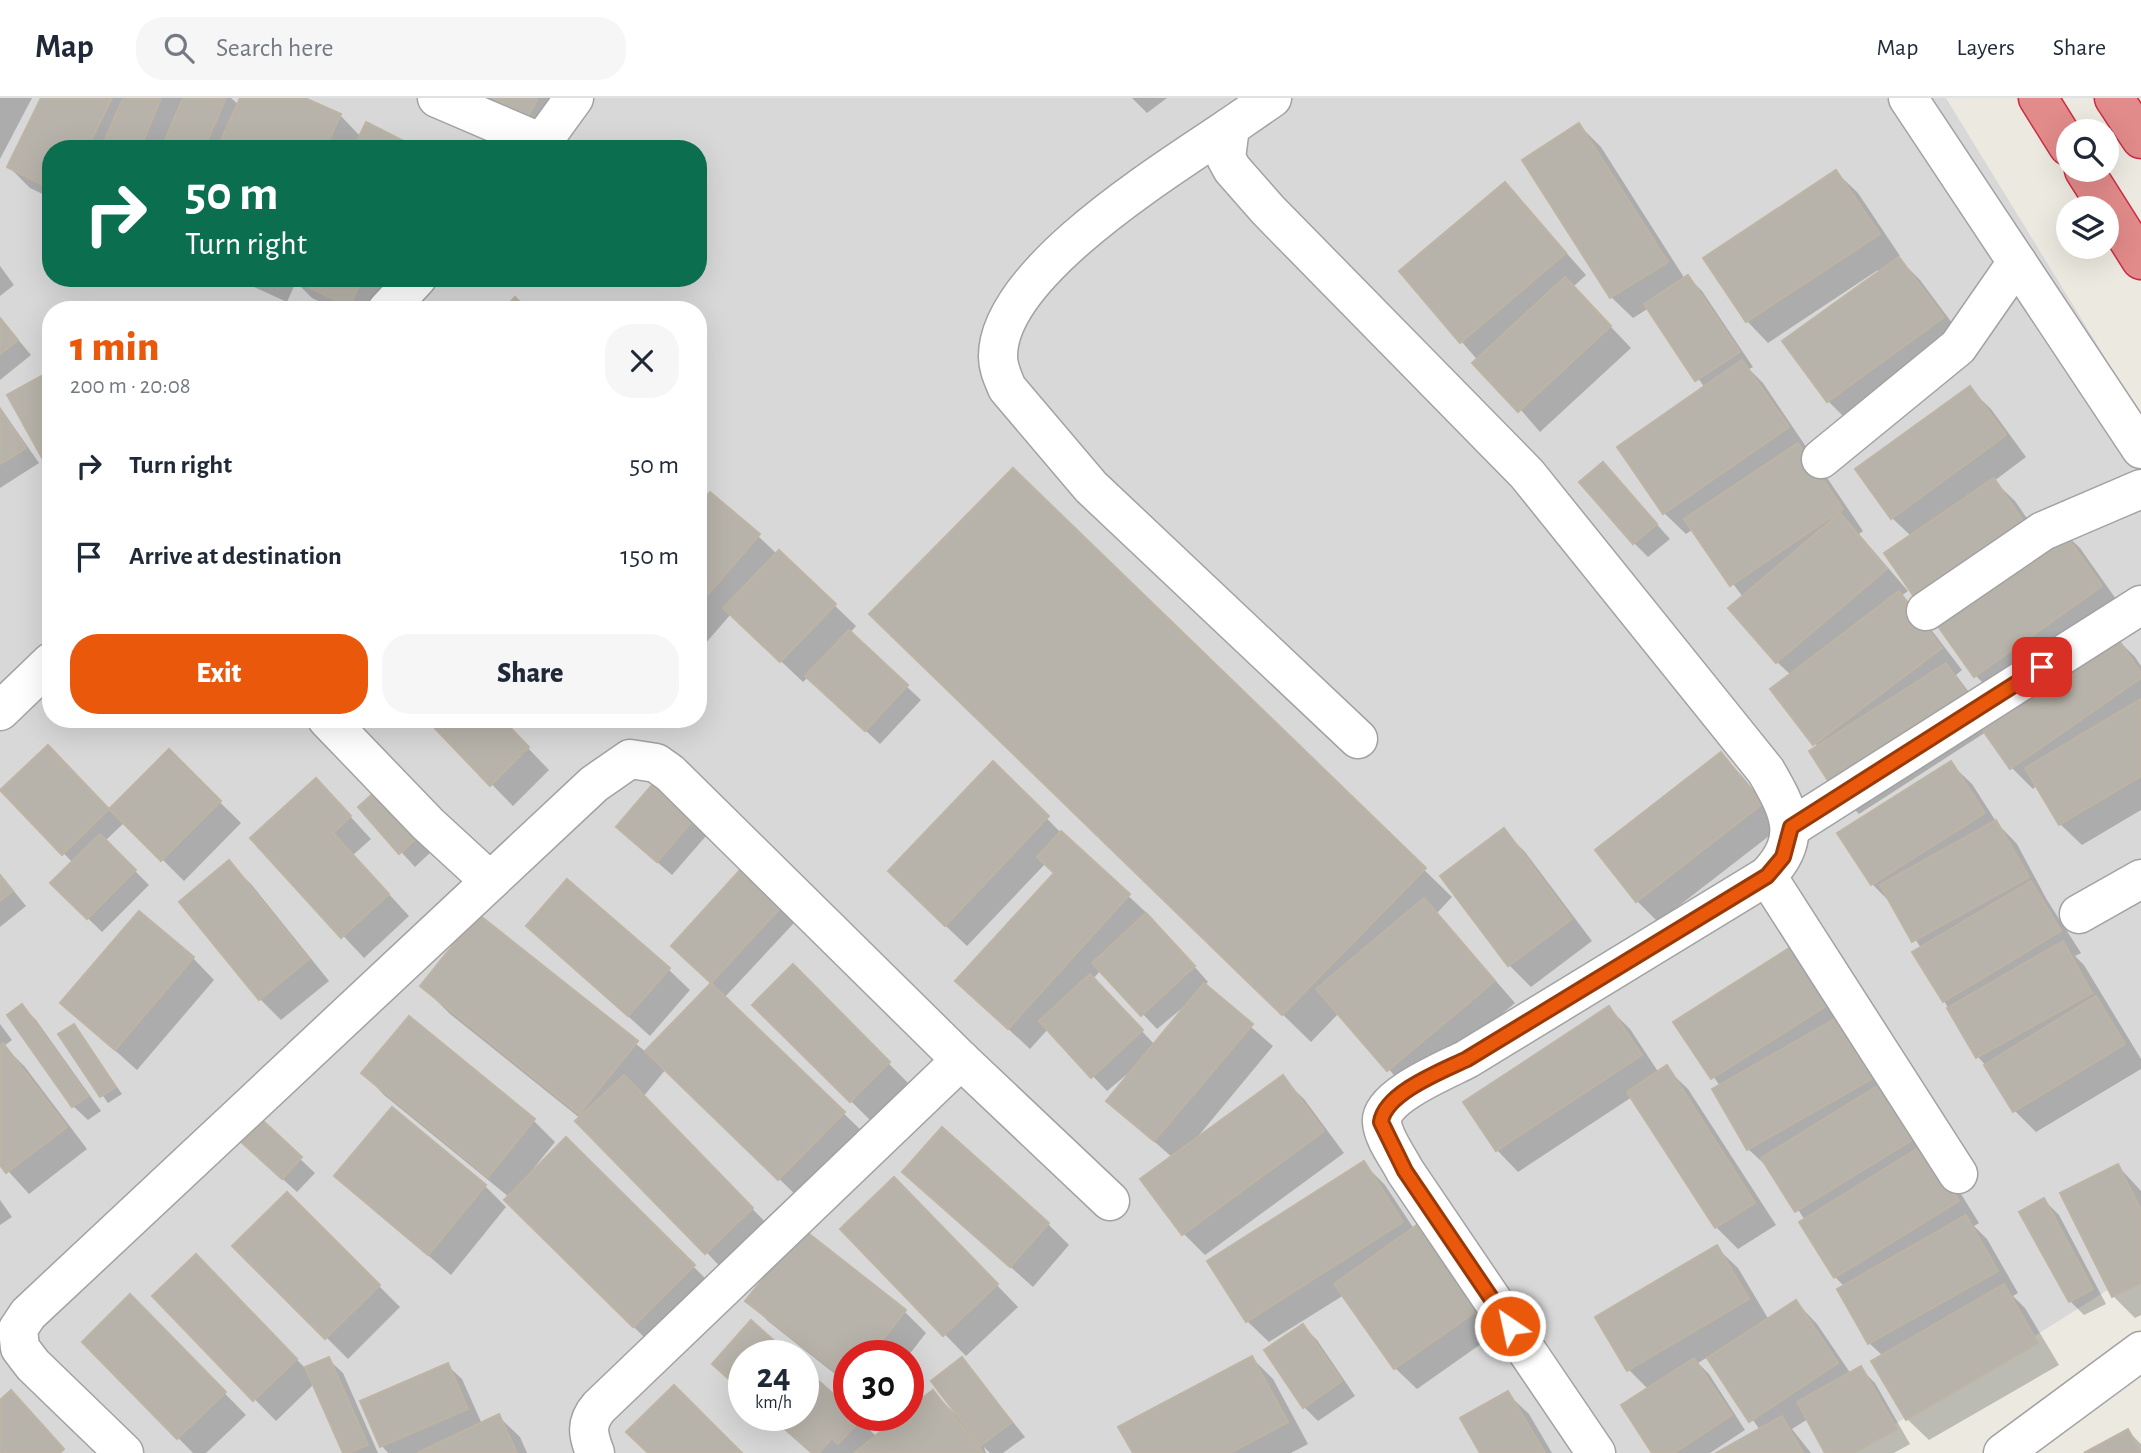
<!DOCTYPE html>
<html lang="en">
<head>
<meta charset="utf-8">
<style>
  :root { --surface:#fff; --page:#f6f6f7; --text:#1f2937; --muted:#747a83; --line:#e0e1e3; --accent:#ea580c }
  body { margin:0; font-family:"Alegreya Sans",sans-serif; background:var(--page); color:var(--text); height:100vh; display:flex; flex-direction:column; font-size:26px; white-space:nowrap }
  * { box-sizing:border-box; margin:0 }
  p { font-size:23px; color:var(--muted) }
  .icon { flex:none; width:38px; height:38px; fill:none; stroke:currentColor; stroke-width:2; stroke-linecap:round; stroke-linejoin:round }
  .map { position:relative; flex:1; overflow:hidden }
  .panel { position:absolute; left:42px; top:203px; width:665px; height:427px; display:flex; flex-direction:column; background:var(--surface); border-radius:28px; box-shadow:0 7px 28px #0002 }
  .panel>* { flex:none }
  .banner { position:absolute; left:42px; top:42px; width:665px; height:147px; border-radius:28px; box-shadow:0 7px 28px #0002; background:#0b6e4f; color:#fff; overflow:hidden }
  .buttons { position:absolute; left:2056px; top:21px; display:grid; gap:14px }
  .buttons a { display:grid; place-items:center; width:63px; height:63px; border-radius:50%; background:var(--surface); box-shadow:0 7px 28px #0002; font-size:35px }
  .speed { position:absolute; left:728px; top:1242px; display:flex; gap:14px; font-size:35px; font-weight:700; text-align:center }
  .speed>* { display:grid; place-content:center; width:91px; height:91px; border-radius:50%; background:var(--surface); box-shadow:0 7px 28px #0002; line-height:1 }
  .speed small { font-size:18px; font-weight:400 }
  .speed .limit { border:10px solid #d22; background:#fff; color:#111 }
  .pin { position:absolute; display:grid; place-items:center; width:60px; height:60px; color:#fff; margin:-30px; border-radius:14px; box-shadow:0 4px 10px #0006 }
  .me { position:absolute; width:77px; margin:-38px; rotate:326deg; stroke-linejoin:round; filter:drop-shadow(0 0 5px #0008) }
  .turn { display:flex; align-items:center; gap:24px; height:147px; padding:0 28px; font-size:32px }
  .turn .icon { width:91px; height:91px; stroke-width:2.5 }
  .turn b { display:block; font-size:49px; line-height:60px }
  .round { display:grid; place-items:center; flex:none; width:74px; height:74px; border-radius:28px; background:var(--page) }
  .overview { display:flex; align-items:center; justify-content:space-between; height:119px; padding:0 28px }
  h1 { font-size:42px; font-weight:800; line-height:52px; color:var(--accent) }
  .primary-button { display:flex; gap:14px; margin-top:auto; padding:14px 28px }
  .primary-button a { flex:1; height:80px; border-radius:28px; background:var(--accent); color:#fff; font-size:28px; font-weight:800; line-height:80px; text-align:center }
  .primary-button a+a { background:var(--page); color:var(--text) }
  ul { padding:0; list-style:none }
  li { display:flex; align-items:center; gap:21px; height:91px; padding:0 28px }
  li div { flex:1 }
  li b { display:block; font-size:26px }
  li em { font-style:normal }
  header { display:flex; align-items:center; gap:42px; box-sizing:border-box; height:98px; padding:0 35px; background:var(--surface); border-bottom:2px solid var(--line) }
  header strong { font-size:33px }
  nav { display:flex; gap:38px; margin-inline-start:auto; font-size:24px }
  .search { width:490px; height:63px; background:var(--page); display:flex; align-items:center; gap:18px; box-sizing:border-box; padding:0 24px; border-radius:28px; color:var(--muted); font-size:26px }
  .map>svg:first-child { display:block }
  .residential { fill:#d9d8d8; fill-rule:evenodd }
  .shadow { fill:#0003; fill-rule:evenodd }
  .building { fill:#b8b3aa; stroke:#bdb4a4; stroke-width:2 }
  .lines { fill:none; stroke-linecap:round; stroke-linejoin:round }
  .minor-casing { stroke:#a2a2a2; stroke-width:41 }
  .highway-casing { stroke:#cd2b43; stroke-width:41 }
  .minor { stroke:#fff; stroke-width:38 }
  .highway { stroke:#e18b8a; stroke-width:38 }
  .route-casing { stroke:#983908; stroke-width:18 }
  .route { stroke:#ea580c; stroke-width:12 }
</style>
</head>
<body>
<header>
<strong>Map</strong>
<div class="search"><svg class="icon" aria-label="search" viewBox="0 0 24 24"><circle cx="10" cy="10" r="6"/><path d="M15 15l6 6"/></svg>Search here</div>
<nav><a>Map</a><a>Layers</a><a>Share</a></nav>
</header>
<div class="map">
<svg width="2141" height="1355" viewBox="0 0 2141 1355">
  <rect width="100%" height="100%" fill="#eceae0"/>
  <path class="residential" d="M0 0H1946L2141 318V1171L1849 1355H0ZM51 51H698V180H51ZM51 212H698V621H51ZM744 1258H803V1318H744ZM849 1258H908V1318H849Z"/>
  <g class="shadow">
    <path d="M0 0H32L0 61Z"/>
    <path d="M43 0H231L239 7 242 0H301L340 17 361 39 415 51H51V100L30 90 9 69Z"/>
    <path d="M476 0H571L550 39Z"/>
    <path d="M1132 0H1167L1147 15Z"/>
    <path d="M1579 27 1601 49 1685 181 1688 179 1702 193 1753 269 1749 271 1763 285 1863 433 1859 436 1908 493 1901 498 1920 517 1962 572 1956 577 1990 622 2113 537 2135 559 2141 568V712L2082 747 2060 726 2037 687 2033 691 2011 669 1986 634 1859 716 1838 694 1818 649 1772 591 1791 577 1777 564 1743 499 1692 432 1686 436 1664 415 1705 290 1649 210 1633 220 1611 199Z"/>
    <path d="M1836 74 1858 95 1900 158 1897 159 1920 182 1964 241 1849 324 1828 303 1880 175 1878 172 1768 245 1747 223Z"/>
    <path d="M1505 86 1586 177 1573 189 1631 250 1540 334 1461 243Z"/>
    <path d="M0 168 14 187 0 198Z"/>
    <path d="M234 180H395L379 212H336L312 200 296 184 287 204Z"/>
    <path d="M0 220 31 257 0 282Z"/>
    <path d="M1969 290 1991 311 2026 359 1994 383 2015 403 2041 441 2058 429 2080 450 2123 511 1997 599 1975 577 1934 516 1914 496 1911 438 1892 420Z"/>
    <path d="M0 309 39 365 0 390Z"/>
    <path d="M1603 366 1670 441 1648 459 1634 445Z"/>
    <path d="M1013 372 1452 799 1437 815 1515 905 1409 994 1339 915 1311 944 899 544Z"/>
    <path d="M698 411 758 438 777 456 779 454 856 528 850 535 921 602 880 646 808 579 803 584 731 516 698 554Z"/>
    <path d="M428 621H500L549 672 513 708Z"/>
    <path d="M169 654 241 725 184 783 125 724 105 743 149 787 102 834 52 785 73 765 3 692 63 663 110 713Z"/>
    <path d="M1721 656 1742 678 1782 728 1658 824 1637 803Z"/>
    <path d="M1950 665 1972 686 1997 725 2017 746 2047 802 2081 855 2075 858 2084 867 2141 961V971L2036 1034 2015 1013 1988 970 1978 959 1944 903 1921 850 1894 808 1872 786Z"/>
    <path d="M993 666 1068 742 1150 818 1208 884 1204 888 1273 948 1195 1042 1282 980 1304 1001 1344 1055 1205 1157 1183 1135 1173 1060 1108 1003 1137 968 1107 993 1048 931 1030 951 979 904 1056 776 1046 765 967 848 911 795ZM1101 872 1157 931 1192 902 1155 947 1093 881Z"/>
    <path d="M653 690 706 738 672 777 633 743Z"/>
    <path d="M378 694 432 753 415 769 360 709Z"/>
    <path d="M337 704 371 741 353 757 409 818 364 860 252 740Z"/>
    <path d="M1504 733 1525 754 1592 843 1531 889 1509 867 1443 778Z"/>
    <path d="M229 765 251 786 329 883 281 922 260 901Z"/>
    <path d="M741 774 795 824 724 900 865 1036 801 1102 666 971 643 999 773 1132 727 1176 581 1021 450 916 422 888 479 819 646 954 713 885 688 862Z"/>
    <path d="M0 776 26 808 0 829Z"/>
    <path d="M528 828 668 871 690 892 650 938Z"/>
    <path d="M1796 847 1945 1070 1979 1125 1974 1128 1987 1141 2018 1195 2013 1198 2025 1210 2059 1267 1929 1342 1907 1321 1883 1258 1869 1245 1844 1188 1835 1179 1805 1122 1771 1072 1748 1051 1720 988 1676 925Z"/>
    <path d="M193 860 214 882 137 972 62 905Z"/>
    <path d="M793 869 910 987 872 1024 754 907Z"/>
    <path d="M22 908 36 922 101 1013 88 1022 73 1008Z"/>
    <path d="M1609 910 1630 931 1659 975 1666 970 1688 991 1776 1127 1738 1151 1716 1129 1632 999 1518 1074 1497 1052Z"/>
    <path d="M409 920 534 1023 555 1044 534 1070 536 1072 566 1042 715 1190 655 1250 506 1102 509 1099 384 997 363 975Z"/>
    <path d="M0 926 12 942 4 948 25 969 87 1051 29 1096 0 1064Z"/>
    <path d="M74 928 122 996 108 1005 60 937Z"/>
    <path d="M260 1023 315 1075 297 1094 256 1057Z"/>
    <path d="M1364 1066 1385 1087 1414 1131 1417 1129 1439 1150 1498 1234 1417 1291 1395 1270 1344 1197 1269 1244 1247 1223Z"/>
    <path d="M2118 1068 2141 1093V1217L2135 1220 2113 1198Z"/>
    <path d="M904 1074 1048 1126 1069 1147 1033 1189Z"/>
    <path d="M336 1078 485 1088 506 1109 451 1177Z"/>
    <path d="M287 1096 400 1209 348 1261 235 1148Z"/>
    <path d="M0 1102 12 1119 0 1127Z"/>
    <path d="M915 1102 1018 1209 966 1258 842 1131Z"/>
    <path d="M2044 1102 2059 1117 2106 1206 2084 1217 2070 1203Z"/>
    <path d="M803 1133 905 1214 926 1235 908 1258H849V1287L769 1224 747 1203Z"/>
    <path d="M1716 1149 1738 1170 1769 1222 1796 1204 1817 1226 1851 1276 1860 1270 1875 1285 1910 1346 1894 1355H1827L1808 1321 1792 1331 1811 1355H1720L1760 1332 1708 1259 1698 1265 1709 1276 1745 1332 1710 1355H1655L1648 1291 1629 1272 1598 1219Z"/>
    <path d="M217 1179 305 1270 328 1261 343 1275 378 1355H345L314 1286 276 1323 154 1198Z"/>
    <path d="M130 1199 246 1317 206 1355H193L84 1244Z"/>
    <path d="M1303 1228 1317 1242 1355 1298 1318 1323 1304 1309Z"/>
    <path d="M1252 1260 1273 1281 1308 1346 1291 1355H1135Z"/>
    <path d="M962 1261 1025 1339 1003 1355H990L984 1349 986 1355H812L770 1318H855L877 1339 903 1318H908L933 1294 958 1319Z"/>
    <path d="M447 1267 462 1281 482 1326 498 1318 520 1339 527 1355H388L382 1348 362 1304Z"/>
    <path d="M1507 1295 1529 1316 1552 1355H1482Z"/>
    <path d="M2128 1333 2141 1346V1355H2088Z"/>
  </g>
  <g class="building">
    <path d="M41 0H112L87 51H51V91L7 69Z"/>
    <path d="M123 0H161L140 51H101Z"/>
    <path d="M183 0H226L204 51H161Z"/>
    <path d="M240 0H305L341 16 325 51H217Z"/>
    <path d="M492 0H538L528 19Z"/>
    <path d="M366 24 419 51H353Z"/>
    <path d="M1579 25 1668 164 1610 200 1522 62Z"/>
    <path d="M1836 72 1880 136 1746 224 1703 160Z"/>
    <path d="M1505 84 1566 155 1460 245 1399 173Z"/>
    <path d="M1899 159 1944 219 1827 304 1782 243Z"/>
    <path d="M1688 177 1740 254 1695 283 1644 206Z"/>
    <path d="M1565 179 1611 228 1518 314 1472 265Z"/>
    <path d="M291 180H363L349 209Z"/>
    <path d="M515 199 528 212H503Z"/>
    <path d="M0 220 18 242 0 256Z"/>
    <path d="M1742 262 1789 329 1663 416 1617 349Z"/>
    <path d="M43 277 51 291V376L7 297Z"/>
    <path d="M1970 288 2006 337 1891 421 1855 371Z"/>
    <path d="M0 311 26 350 0 366Z"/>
    <path d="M1798 345 1843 411 1730 488 1684 421Z"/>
    <path d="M1603 364 1657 426 1633 446 1579 384Z"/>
    <path d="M1013 370 1426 770 1282 917 869 516Z"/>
    <path d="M1994 380 2023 423 1913 497 1884 455Z"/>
    <path d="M710 394 760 436 698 508V408Z"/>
    <path d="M1840 415 1887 471 1776 565 1728 510Z"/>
    <path d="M2058 426 2102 488 1974 579 1930 517Z"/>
    <path d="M779 452 836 506 780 564 723 510Z"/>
    <path d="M1899 493 1942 550 1813 647 1770 591Z"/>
    <path d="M849 532 908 587 865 633 805 578Z"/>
    <path d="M2114 535 2141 575V580L2010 671 1979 627Z"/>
    <path d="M1946 565 1974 607 1836 695 1809 653Z"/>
    <path d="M2141 601V678L2059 727 2025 670Z"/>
    <path d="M426 621H502L529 649 490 688Z"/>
    <path d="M48 647 109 711 62 757 0 692Z"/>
    <path d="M169 651 221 703 161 763 109 711Z"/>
    <path d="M1721 654 1762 706 1636 804 1595 752Z"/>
    <path d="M993 663 1049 718 945 828 888 773Z"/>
    <path d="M1951 663 1985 715 1871 787 1837 735Z"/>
    <path d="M316 680 351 718 333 735 389 796 341 840 250 740Z"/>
    <path d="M652 687 693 722 657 764 616 729Z"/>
    <path d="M378 691 419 738 399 756 358 709Z"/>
    <path d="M1996 722 2029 779 1912 844 1880 787Z"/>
    <path d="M1504 730 1572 821 1508 868 1440 778Z"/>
    <path d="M1061 733 1130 796 1008 931 955 883 1054 775 1037 759Z"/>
    <path d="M100 736 136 772 87 821 50 785Z"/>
    <path d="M229 762 309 861 259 902 179 804Z"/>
    <path d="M741 771 782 808 711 885 671 848Z"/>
    <path d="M0 777 13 793 0 803Z"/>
    <path d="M567 781 670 870 628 918 526 828Z"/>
    <path d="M2031 783 2061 833 1943 904 1912 854Z"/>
    <path d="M1424 800 1495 883 1387 973 1316 891Z"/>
    <path d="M139 813 194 859 115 952 60 905Z"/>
    <path d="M1146 815 1195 868 1141 918 1092 865Z"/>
    <path d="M478 816 638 943 579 1016 420 888Z"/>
    <path d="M2063 843 2092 895 1976 960 1947 910Z"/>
    <path d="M1797 845 1834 903 1711 981 1673 924Z"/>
    <path d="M793 866 890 964 850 1004 752 907Z"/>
    <path d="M1090 876 1143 932 1091 980 1039 923Z"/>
    <path d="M711 885 845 1014 778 1082 645 953Z"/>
    <path d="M1204 885 1253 926 1154 1043 1106 1003Z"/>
    <path d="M2096 898 2125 946 2013 1014 1984 967Z"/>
    <path d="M22 906 88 998 72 1009 7 917Z"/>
    <path d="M1609 908 1642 957 1496 1053 1463 1004Z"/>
    <path d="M1842 917 1877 978 1747 1052 1712 991Z"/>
    <path d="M409 918 535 1021 488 1079 361 975Z"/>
    <path d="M74 926 116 989 100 999 58 936Z"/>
    <path d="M3 945 67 1029 6 1075 0 1067V948Z"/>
    <path d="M1667 967 1755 1105 1715 1130 1627 994Z"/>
    <path d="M624 977 753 1110 705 1156 575 1023Z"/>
    <path d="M1283 977 1324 1033 1182 1137 1140 1081Z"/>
    <path d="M1884 984 1917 1039 1795 1114 1761 1060Z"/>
    <path d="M392 1009 486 1087 428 1157 334 1078Z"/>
    <path d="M260 1020 302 1059 282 1081 240 1043Z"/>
    <path d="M942 1029 1049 1125 1010 1169 902 1074Z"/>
    <path d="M566 1039 695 1167 633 1229 504 1102Z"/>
    <path d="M1923 1047 1959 1103 1834 1180 1799 1124Z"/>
    <path d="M1364 1063 1403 1124 1246 1224 1207 1163Z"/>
    <path d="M2118 1066 2141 1112V1185L2112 1199 2060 1095Z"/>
    <path d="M894 1079 998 1186 943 1238 840 1131Z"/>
    <path d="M287 1094 380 1187 325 1241 232 1148Z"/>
    <path d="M2044 1100 2093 1191 2069 1204 2019 1114Z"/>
    <path d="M1966 1117 1998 1173 1868 1246 1837 1191Z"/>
    <path d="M1417 1127 1478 1212 1394 1271 1334 1186Z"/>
    <path d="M803 1131 906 1212 870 1258H849V1284L745 1203Z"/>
    <path d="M1717 1147 1749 1201 1627 1273 1595 1219Z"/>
    <path d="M196 1156 297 1261 253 1303 152 1198Z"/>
    <path d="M2004 1186 2038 1245 1906 1322 1871 1263Z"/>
    <path d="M130 1196 226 1294 177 1341 82 1244Z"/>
    <path d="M1796 1202 1838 1265 1749 1324 1707 1260Z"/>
    <path d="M751 1222 791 1258H744V1295L712 1266Z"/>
    <path d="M1303 1226 1342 1283 1303 1310 1264 1252Z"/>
    <path d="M1252 1258 1288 1324 1230 1355H1133L1118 1329Z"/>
    <path d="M329 1259 368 1347 348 1355H343L305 1269Z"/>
    <path d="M962 1259 1012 1324 980 1348 931 1283Z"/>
    <path d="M1694 1260 1732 1317 1674 1355H1652L1621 1307Z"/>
    <path d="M448 1265 468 1311 380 1349 360 1303Z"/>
    <path d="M1861 1268 1897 1331 1854 1355H1825L1797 1304Z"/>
    <path d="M803 1269 849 1310V1318L861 1321 838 1346 832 1340 819 1355H812L770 1318H803Z"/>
    <path d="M674 1287 742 1355H648L626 1334Z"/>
    <path d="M11 1292 64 1351 60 1355H0V1302Z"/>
    <path d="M933 1292 983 1355H854L900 1318H908V1311Z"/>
    <path d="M1508 1293 1545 1355H1480L1460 1320Z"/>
    <path d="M499 1316 517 1355H417Z"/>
    <path d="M1782 1318 1803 1355H1716Z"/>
    <path d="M2128 1331 2141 1355H2084Z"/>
  </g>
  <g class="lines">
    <g class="minor-casing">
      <g id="minor">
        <path d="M437 0 542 45"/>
        <path d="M1272 0 1230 29 1226 60 1232 71 1268 112 1527 376 1766 673C1789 713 1804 740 1767 778L1467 961C1448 971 1379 999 1382 1024 1383 1040 1398 1059 1405 1073L1596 1355"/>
        <path d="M1908 0 2141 351"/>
        <path d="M1230 29C1167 72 997 175 998 259 998 270 1003 280 1007 290L1091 389 1358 641"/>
        <path d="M537 51 574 0"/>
        <path d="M387 212 417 180"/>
        <path d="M1821 361 1958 249 2017 164"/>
        <path d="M1926 513 2043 433 2141 391"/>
        <path d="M0 613 51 564"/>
        <path d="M327 621 428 726 490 783"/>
        <path d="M1792 729 2141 507"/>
        <path d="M1767 778 1958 1076"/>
        <path d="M2079 816 2141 781"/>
        <path d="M124 1355 33 1267 20 1250 18 1231 28 1216 594 686 630 661 656 665 670 675 961 962 1110 1103"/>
        <path d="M595 1355C588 1337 585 1325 599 1309L961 962"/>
        <path d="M2003 1355 2141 1253"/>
      </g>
    </g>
    <g class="highway-casing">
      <g id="highway">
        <path d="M2038 0 2068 48"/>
        <path d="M2114 0 2141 41"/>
        <path d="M2084 72 2141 162"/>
      </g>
    </g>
    <use href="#minor" class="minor"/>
    <use href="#highway" class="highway"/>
  </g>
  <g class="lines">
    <g class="route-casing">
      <path id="route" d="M1510 1228 1405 1073 1381 1024C1385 995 1442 973 1467 961L1767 778 1783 759 1791 729 2042 569"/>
    </g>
    <use href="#route" class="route"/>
  </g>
</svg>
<div class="buttons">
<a><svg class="icon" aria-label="search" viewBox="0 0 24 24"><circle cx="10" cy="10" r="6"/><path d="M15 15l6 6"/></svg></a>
<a><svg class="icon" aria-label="layers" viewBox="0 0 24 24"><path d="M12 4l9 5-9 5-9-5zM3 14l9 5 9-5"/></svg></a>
</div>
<div class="speed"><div>24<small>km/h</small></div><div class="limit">30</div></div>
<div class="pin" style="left:2042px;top:569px;background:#d93025"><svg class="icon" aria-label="arrive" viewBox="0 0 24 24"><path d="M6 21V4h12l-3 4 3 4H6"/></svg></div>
<svg class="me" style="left:1510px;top:1228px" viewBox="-20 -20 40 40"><circle r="17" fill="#ea580c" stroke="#fff" stroke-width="3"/><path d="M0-11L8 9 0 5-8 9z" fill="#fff"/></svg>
<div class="banner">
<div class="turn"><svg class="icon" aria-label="right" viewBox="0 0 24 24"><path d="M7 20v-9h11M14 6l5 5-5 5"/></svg><div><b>50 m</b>Turn right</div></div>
</div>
<section class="panel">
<div class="overview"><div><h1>1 min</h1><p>200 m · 20:08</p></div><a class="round"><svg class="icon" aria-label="close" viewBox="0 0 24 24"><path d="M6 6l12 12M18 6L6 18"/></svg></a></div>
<ul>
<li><svg class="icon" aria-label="right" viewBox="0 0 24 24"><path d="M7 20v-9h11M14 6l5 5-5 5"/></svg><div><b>Turn right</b></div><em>50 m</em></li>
<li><svg class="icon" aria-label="arrive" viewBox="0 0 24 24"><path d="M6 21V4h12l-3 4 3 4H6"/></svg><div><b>Arrive at destination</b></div><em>150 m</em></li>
</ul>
<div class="primary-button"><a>Exit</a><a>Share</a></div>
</section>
</div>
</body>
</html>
